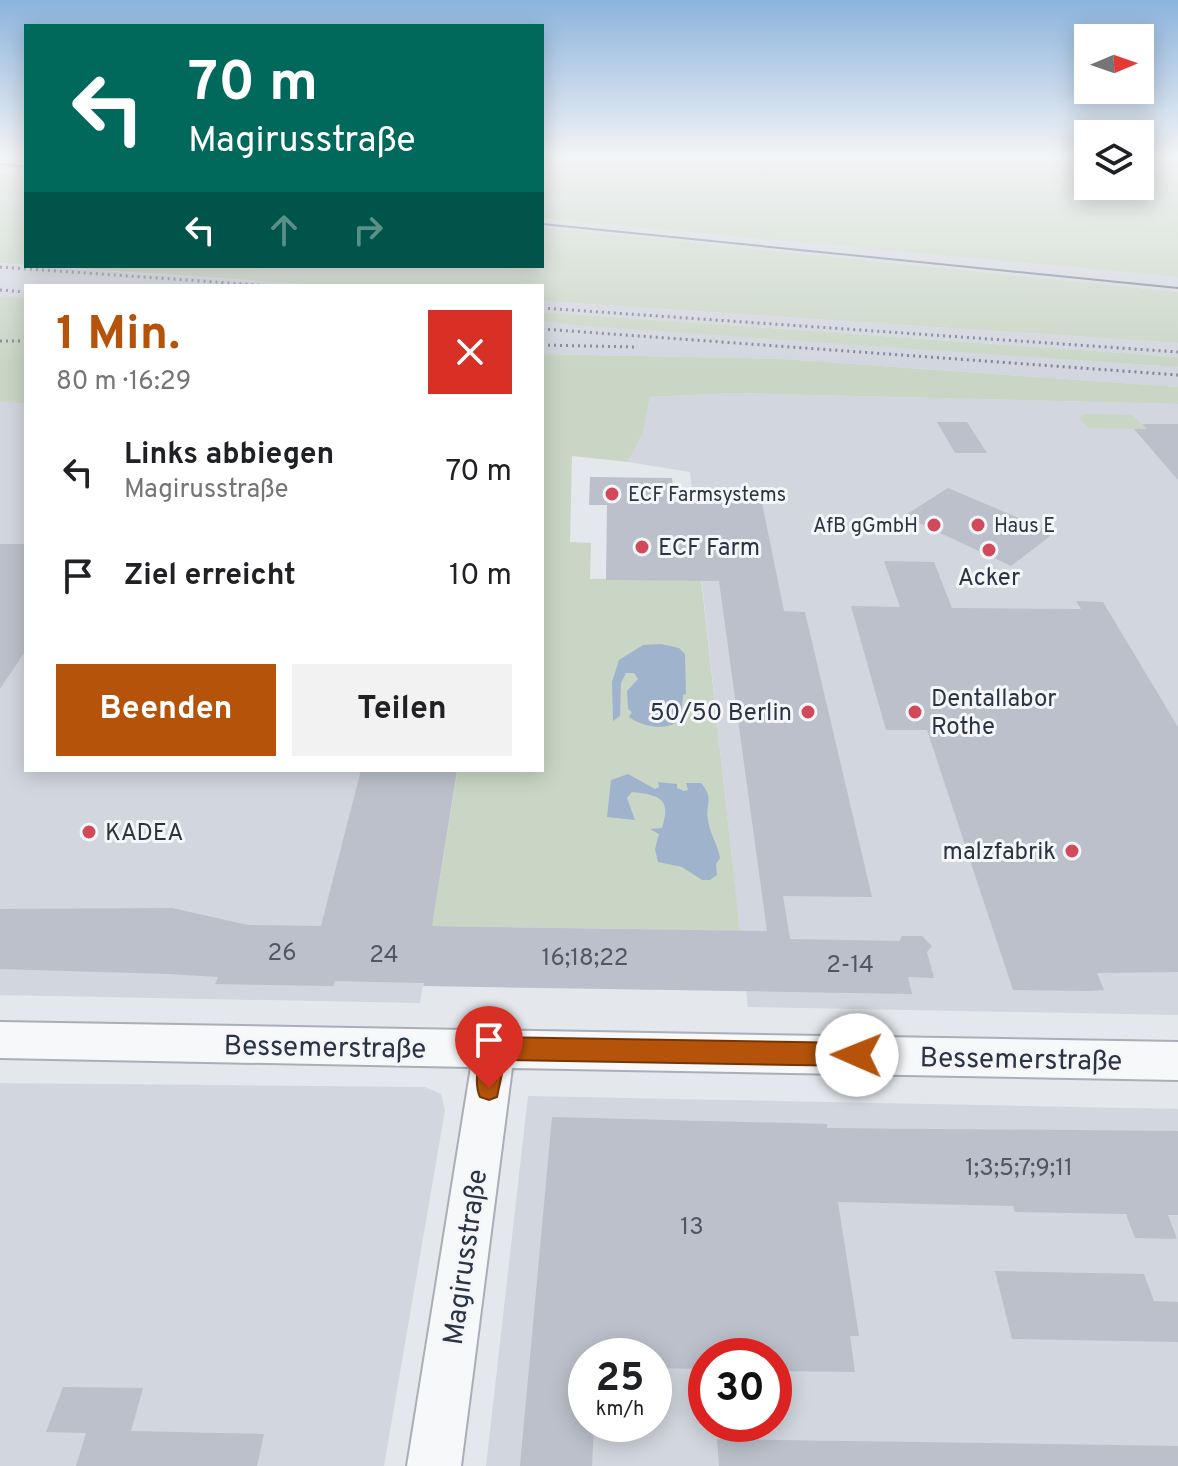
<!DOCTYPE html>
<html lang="de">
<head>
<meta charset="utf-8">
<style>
  :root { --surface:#fff; --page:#f2f2f2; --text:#202124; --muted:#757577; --accent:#b45309 }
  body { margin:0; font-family:Overpass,sans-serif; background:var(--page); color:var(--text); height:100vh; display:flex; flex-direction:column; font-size:30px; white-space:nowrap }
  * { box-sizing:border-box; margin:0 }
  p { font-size:26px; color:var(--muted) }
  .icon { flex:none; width:44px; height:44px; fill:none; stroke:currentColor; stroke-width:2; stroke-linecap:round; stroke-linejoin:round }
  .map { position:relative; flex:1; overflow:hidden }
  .details { position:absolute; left:24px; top:284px; width:520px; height:488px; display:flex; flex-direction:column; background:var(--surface); border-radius:0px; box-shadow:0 4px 20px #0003 }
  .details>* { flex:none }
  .banner { position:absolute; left:24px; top:24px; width:520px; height:244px; border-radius:0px; box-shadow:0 4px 20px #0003; background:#00695c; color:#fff; overflow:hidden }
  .needle { width:52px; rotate:88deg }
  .controls { position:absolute; left:1074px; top:24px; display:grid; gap:16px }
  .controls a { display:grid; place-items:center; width:80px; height:80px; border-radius:0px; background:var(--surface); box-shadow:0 4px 20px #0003; font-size:40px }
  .speed { position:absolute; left:568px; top:1338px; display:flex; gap:16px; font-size:40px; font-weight:700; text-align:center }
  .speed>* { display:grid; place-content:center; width:104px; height:104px; border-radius:50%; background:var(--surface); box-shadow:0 4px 20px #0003; line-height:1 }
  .speed small { font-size:20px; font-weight:400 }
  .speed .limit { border:12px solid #d22; background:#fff; color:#111 }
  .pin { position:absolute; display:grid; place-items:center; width:68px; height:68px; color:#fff; margin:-82px -34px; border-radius:50% 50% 50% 0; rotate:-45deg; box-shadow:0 0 8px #0007 }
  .pin .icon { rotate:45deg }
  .me { position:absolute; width:88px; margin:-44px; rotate:271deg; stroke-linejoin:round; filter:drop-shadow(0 0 6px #0008) }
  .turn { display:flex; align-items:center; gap:28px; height:168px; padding:0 32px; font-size:36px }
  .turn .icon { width:104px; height:104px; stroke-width:2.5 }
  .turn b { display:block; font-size:56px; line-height:68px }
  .lanes { display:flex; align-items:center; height:76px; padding:0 32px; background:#0003; justify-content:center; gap:40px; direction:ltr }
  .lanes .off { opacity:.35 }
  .round { display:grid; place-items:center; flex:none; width:84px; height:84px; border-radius:0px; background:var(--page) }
  .headline { display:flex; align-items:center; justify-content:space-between; height:136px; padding:0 32px }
  h1 { font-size:48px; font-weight:700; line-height:60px; color:var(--accent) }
  .cta { display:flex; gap:16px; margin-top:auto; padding:16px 32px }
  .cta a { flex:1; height:92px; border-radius:0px; background:var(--accent); color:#fff; font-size:32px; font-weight:700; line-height:92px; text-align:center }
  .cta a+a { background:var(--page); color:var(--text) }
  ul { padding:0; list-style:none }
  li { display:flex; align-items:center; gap:24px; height:104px; padding:0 32px }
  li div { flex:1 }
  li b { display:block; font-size:30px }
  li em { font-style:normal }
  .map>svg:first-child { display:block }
  .built { fill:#d2d6de; fill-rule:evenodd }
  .green { fill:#c9d6c5 }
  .water { fill:#9fb4cc }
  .building { fill:#bbc0ca }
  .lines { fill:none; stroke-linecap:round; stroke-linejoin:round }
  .minor-casing { stroke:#a9aeb7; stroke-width:4 }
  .minor { fill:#f7f8fa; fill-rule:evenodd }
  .tram { stroke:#7d8696; stroke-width:2 }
  .rail { stroke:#7d8696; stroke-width:3; stroke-dasharray:2 4; stroke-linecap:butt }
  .route { fill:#b45309; stroke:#753606; stroke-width:2 }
  .poi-dot { fill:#d1495b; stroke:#f4f6f9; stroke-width:3 }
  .labels { text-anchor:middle; stroke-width:6; stroke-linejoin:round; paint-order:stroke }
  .far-poi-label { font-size:20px; fill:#2b3445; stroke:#f4f6f9; text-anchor:start }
  .poi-label { font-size:24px; fill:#2b3445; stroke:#f4f6f9; text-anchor:start }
  .near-number-label { font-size:24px; fill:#4f5766 }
  .near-street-label { font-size:28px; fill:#2b3445; stroke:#f4f6f9 }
</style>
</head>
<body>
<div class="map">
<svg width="1178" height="1466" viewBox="0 0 1178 1466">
  <rect width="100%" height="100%" fill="#e4e7ec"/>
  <g class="built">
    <path d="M542 219 1178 277V292L542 227Z"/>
    <path d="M0 263 26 266 330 286H26V298L0 296Z"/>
    <path d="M542 301 1178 343V357L542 312Z"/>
    <path d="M542 321 1178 367V387L783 359 542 354Z"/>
    <path d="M735 393 1178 404V1015L748 1007 690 472 628 462 643 433 650 397Z"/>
    <path d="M0 402 26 404V770H458L420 1003 0 995Z"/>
    <path d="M0 1083 425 1087 441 1094 445 1110 384 1466H0Z"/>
    <path d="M528 1096 1178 1109V1466H486ZM586 1356H654V1424H586ZM706 1356H774V1424H706Z"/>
  </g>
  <g class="green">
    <path d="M542 158H1088V186H1140V158H1178V277L542 219Z"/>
    <path d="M0 174 26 176V265L0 263Z"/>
    <path d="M542 227 1178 292V343L542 301V286H330L42 266H542Z"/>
    <path d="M0 296 26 298V404L0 402Z"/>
    <path d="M542 312 1178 357V367L586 326 542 321Z"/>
    <path d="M542 354 783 359 1178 387V404L735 393 650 397 643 433 628 462 572 456 570 542 591 543 590 579 701 578 740 931 432 926 458 770H542Z"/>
    <path d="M1085 414 1132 415 1147 429 1088 428 1080 418Z"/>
  </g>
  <g class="water">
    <path d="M661 644 679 648 685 654 686 694 683 695 681 719C668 732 642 727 629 717L632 712 628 709 627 691 638 679 634 673H626L621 683 620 716 613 721 612 682 619 660 643 645Z"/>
    <path d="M628 774 655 789 659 787 658 782 677 784V788L684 791 688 790 686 783H701C715 800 705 803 708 820 709 832 718 845 720 858L716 864 717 875 710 880H702L682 867 658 862 655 849 659 834 650 829 662 828C672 798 659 795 632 792L627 798 635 820 607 817 611 780Z"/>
  </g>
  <g class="building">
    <path d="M937 422H967L987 453H955Z"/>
    <path d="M1142 424H1178V480L1134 429H1147Z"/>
    <path d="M590 477 672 478 675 502 762 503 784 611 805 612 872 897 783 896 790 939 899 941 902 936H922L932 946 927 952 934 978 908 977 912 994 423 986 424 983 335 981 333 986 215 984 218 977 169 974 0 969V909L172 908 248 925 321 926 361 770H457L432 926 767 931 719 581 606 580 607 505H589Z"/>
    <path d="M948 488 1054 533 1011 566 904 516Z"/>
    <path d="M0 544H26V650L0 689Z"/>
    <path d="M884 561 934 562 952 608 1081 609 1076 601 1103 602 1178 727V972L1097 973 1104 990 1090 991 1013 990 927 730H886L851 606 900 607Z"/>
    <path d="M552 1117 827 1124V1128L1178 1131V1215H1168L1177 1239 1135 1238 1126 1214 1015 1212 1013 1206 838 1202 859 1336H850L855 1372 774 1371V1356H706V1369L654 1368V1356H586V1424H594L592 1466H520Z"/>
    <path d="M995 1271 1144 1274 1154 1301 1178 1302V1342L1012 1339Z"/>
    <path d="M63 1387 143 1388 131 1431 264 1434 257 1466H76L86 1433 46 1432Z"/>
    <path d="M717 1439 1178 1446V1466H719Z"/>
  </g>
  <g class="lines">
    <g class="minor-casing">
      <path id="minor" d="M0 1022 1178 1042V1080L512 1068 461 1466H407L471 1067 0 1058Z"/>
    </g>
    <use href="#minor" class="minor"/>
    <g class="tram">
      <path d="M0 164 26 167"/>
      <path d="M542 224 1178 288"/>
    </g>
    <g class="rail">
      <path d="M0 267 273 286"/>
      <path d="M0 290 26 292"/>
      <path d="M542 308 1178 352"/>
      <path d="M542 329 1178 375"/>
      <path d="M0 341H26"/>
      <path d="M542 345 634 347"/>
    </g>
  </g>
  <linearGradient id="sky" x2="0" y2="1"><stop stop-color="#8bb4dd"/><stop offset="0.43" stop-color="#f3f4f6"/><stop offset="1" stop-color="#f3f4f6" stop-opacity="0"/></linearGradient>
  <rect width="1178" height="364" fill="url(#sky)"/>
  <path class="route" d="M494 1037 857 1043 865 1047 869 1055 865 1063 857 1066 505 1060 497 1097 489 1100 480 1097C473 1082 479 1055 486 1040Z"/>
  <g class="poi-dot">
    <circle cx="612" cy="494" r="8"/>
    <circle cx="934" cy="525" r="8"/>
    <circle cx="978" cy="525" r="8"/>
    <circle cx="642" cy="547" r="8"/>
    <circle cx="989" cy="550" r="8"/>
    <circle cx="808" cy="712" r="8"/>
    <circle cx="915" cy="712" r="8"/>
    <circle cx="89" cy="832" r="8"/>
    <circle cx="1072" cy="851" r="8"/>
  </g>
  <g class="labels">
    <g class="far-poi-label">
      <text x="628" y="501">ECF Farmsystems</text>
      <text x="918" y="532" text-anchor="end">AfB gGmbH</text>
      <text x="994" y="532">Haus E</text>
    </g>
    <g class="poi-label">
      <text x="658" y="555">ECF Farm</text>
      <text x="989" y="585" text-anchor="middle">Acker</text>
      <text x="931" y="706">Dentallabor<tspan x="931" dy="28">Rothe</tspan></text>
      <text x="792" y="720" text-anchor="end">50/50 Berlin</text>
      <text x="105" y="840">KADEA</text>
      <text x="1056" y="859" text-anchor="end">malzfabrik</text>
    </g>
    <g class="near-number-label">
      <text x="282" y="960">26</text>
      <text x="384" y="962">24</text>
      <text x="585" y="965">16;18;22</text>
      <text x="850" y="972">2-14</text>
      <text x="1019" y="1175">1;3;5;7;9;11</text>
      <text x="692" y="1234">13</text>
    </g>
    <g class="near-street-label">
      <text transform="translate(325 1046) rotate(1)" y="10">Bessemerstraße</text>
      <text transform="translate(1021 1058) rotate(1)" y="10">Bessemerstraße</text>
      <text transform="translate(464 1257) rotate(-82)" y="10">Magirusstraße</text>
    </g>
  </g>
</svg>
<div class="controls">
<a><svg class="needle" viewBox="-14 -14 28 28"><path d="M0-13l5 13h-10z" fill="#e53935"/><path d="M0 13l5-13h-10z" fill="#757577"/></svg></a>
<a><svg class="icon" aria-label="layers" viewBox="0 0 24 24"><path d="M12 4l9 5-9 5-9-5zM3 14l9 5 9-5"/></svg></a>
</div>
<div class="speed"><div>25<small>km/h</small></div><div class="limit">30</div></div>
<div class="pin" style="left:489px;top:1088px;background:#d93025"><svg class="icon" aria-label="arrive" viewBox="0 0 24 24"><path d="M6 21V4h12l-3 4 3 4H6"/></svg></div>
<svg class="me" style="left:857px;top:1055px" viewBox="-20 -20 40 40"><circle r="19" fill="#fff"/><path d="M0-13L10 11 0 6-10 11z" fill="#b45309"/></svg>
<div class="banner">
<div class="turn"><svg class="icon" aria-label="left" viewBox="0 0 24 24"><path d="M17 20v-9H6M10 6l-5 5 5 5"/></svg><div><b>70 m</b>Magirusstraße</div></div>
<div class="lanes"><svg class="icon" aria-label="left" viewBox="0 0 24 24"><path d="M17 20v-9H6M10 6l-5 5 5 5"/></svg><svg class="icon off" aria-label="ahead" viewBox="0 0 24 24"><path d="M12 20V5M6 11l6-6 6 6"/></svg><svg class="icon off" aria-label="right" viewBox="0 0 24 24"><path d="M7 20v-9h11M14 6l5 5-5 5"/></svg></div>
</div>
<section class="details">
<div class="headline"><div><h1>1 Min.</h1><p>80 m · 16:29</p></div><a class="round" style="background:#d93025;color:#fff"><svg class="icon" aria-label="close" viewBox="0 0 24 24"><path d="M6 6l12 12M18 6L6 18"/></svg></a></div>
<ul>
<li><svg class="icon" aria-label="left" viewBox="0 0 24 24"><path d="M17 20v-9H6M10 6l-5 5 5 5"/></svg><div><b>Links abbiegen</b><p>Magirusstraße</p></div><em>70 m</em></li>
<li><svg class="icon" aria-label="arrive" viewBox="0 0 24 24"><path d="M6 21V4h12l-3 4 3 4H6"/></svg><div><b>Ziel erreicht</b></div><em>10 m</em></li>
</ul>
<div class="cta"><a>Beenden</a><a>Teilen</a></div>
</section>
</div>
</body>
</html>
